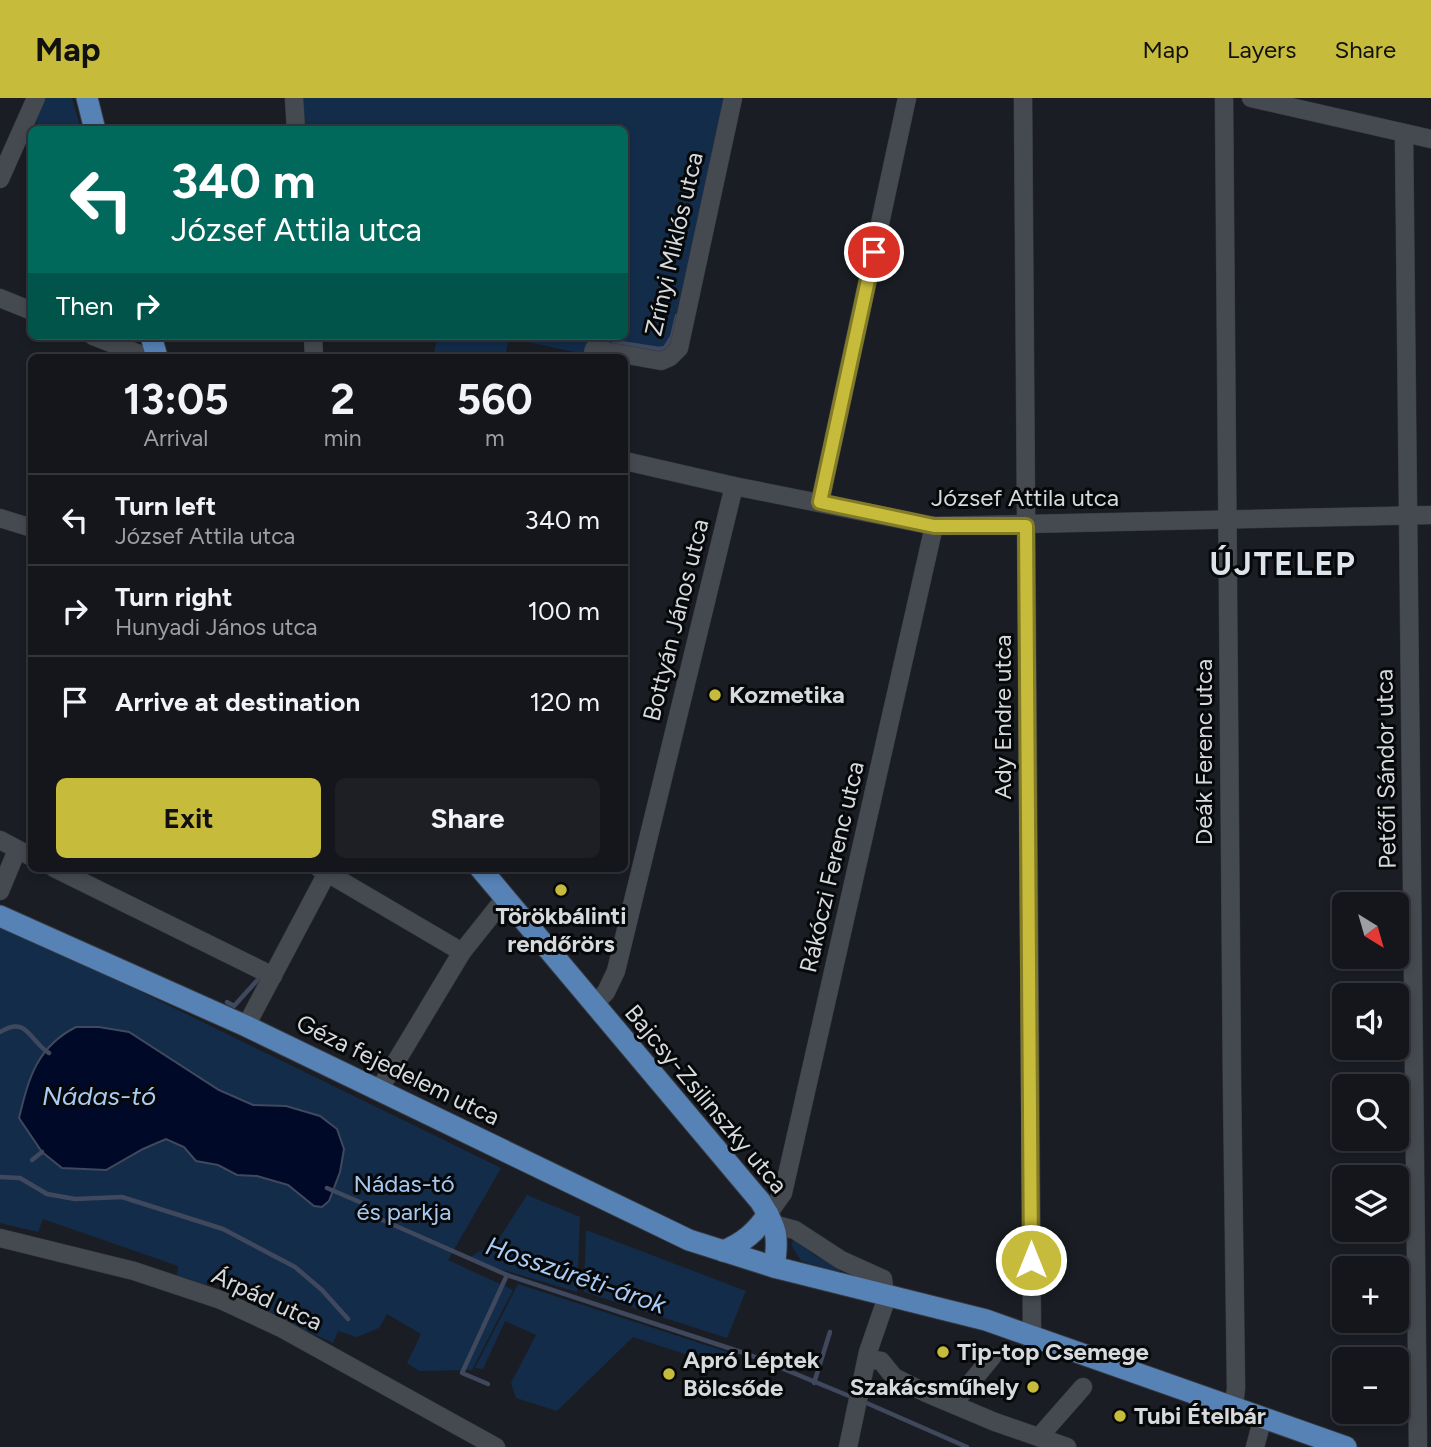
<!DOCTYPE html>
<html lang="en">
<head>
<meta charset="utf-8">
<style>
  :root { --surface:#14161b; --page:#1d1f24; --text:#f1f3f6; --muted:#9d9fa3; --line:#33353a; --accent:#c7bb3b }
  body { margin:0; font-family:Figtree,sans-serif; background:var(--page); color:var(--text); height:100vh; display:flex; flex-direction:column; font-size:26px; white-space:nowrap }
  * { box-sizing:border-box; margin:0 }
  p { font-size:23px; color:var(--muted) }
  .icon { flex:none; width:38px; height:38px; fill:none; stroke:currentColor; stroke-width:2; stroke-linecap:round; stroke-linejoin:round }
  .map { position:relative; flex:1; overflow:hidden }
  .side { position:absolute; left:28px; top:256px; width:600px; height:518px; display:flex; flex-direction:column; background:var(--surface); border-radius:10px; box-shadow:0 4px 10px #0003,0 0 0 2px var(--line) }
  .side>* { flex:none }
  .banner { position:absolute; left:28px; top:28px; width:600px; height:214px; border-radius:10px; box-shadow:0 4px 10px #0003,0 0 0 2px var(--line); background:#00695c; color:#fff; overflow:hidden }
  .needle { width:46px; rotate:143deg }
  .controls { position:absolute; left:1332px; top:794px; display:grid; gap:14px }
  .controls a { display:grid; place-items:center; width:77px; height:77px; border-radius:10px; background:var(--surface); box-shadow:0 4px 10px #0003,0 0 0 2px var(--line); font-size:35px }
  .pin { position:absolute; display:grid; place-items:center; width:60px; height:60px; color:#fff; margin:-30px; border:4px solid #fff; border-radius:50%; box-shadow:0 2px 7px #0007 }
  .me { position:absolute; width:77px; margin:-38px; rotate:0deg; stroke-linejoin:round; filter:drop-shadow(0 0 5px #0008) }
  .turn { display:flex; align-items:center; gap:24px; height:147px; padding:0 28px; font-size:32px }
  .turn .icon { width:91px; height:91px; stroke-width:2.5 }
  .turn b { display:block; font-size:49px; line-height:60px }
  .then { display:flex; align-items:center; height:66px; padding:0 28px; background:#0003; gap:14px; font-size:26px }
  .eta { display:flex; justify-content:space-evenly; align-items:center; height:119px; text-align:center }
  .eta b { font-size:42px; font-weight:700; line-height:49px }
  .cta { display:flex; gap:14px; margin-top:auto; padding:14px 28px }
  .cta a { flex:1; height:80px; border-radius:10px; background:var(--accent); color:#111; font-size:28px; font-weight:700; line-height:80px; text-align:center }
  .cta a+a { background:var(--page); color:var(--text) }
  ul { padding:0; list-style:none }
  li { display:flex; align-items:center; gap:21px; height:91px; padding:0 28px; border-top:2px solid var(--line) }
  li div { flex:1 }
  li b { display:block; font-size:26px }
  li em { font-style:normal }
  header { display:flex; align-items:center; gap:42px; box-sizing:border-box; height:98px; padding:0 35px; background:var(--accent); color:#111 }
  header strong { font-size:33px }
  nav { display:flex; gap:38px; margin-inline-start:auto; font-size:24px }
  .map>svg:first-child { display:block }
  .green { fill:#132c49; fill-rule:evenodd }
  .water { fill:#000927; stroke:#40485e; stroke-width:2 }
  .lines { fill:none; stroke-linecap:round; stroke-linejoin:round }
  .stream { stroke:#40485e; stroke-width:4.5 }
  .minor-casing { stroke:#373a3f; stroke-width:19 }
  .major-casing { stroke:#373a3f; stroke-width:23 }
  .minor { stroke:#454a50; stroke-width:18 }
  .major { stroke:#5682b6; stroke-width:21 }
  .route-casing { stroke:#817a26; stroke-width:18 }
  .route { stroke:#c7bb3b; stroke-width:12 }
  .poi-dot { fill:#c7bb3b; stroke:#07080a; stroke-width:2.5 }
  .labels { text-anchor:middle; stroke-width:6; stroke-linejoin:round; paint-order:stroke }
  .street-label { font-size:24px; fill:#d7dadd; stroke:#07080a }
  .poi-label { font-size:24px; font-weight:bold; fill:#d7dadd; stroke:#07080a; text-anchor:start }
  .park-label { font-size:24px; fill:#a5c8f2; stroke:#07080a }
  .water-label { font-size:26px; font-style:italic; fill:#a9ccf6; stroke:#07080a }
  .district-label { font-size:32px; font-weight:bold; letter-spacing:2px; fill:#dde3eb; stroke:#07080a }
</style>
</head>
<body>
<header>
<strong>Map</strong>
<nav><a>Map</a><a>Layers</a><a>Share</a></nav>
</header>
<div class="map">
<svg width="1431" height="1349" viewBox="0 0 1431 1349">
  <rect width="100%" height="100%" fill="#1a1e24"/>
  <g class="green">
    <path d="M45 0H72L81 31H57L35 25Z"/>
    <path d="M301 0H728L674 246 667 254 657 256 591 242 588 257 500 238H625V32L304 31Z"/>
    <path d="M438 238H478L508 244 505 259H433Z"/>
    <path d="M0 825 501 1070 448 1162 513 1192 472 1272 419 1273 407 1265 421 1236 387 1216 379 1230 357 1239 338 1233 333 1245 248 1206 250 1198 210 1179 206 1187 177 1177 178 1168 43 1121 38 1134 0 1125ZM129 934 219 992 253 1008H286L340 1074 329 1103 313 1108 288 1087 257 1078 237 1077 218 1067 196 1063 184 1049 166 1041 143 1050 106 1072 62 1070 42 1054Z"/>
    <path d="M527 1097 580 1119 577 1194 467 1161 498 1142Z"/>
    <path d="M586 1132 746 1193 727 1240 584 1194Z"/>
    <path d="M793 1140 814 1157 841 1171 839 1174 801 1163 792 1148Z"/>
    <path d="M518 1186 730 1255 724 1269 633 1239 557 1313 516 1300 511 1285 536 1237 505 1223 483 1271 475 1270Z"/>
  </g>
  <path class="water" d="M76 929H99L129 934 219 992 253 1007 286 1008 320 1018 337 1031 344 1051 340 1074 329 1103 322 1109 314 1108 288 1087 257 1078 237 1077 218 1067 196 1063 184 1049 166 1041 143 1051 106 1072 62 1070 42 1054 19 1020C29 979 37 949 76 929Z"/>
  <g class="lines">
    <g class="stream">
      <path d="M614 244 659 251 665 250 672 239 677 218"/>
      <path d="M227 904 234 908 261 878"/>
      <path d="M0 934C28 917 29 943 49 955"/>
      <path d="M32 1062 42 1054"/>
      <path d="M0 1079 20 1080 47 1096 75 1101 122 1099 223 1131 295 1169 322 1192 348 1221"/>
      <path d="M327 1090 362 1105 378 1120 507 1177 750 1257 854 1300"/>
      <path d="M814 1285 830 1234"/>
      <path d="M488 1286 462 1275 507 1177"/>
      <path d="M862 1303 967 1349"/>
    </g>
    <g class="minor-casing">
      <g id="minor">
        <path d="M294 0 296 32"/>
        <path d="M1023 0 1032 1237"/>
        <path d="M1224 0 1232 989 1236 1290 1234 1308"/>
        <path d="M1251 0 1431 41"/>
        <path d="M1404 35 1418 1349"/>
        <path d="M0 81 36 0"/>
        <path d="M0 200 32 213"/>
        <path d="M93 238 147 259"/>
        <path d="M313 238 314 259"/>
        <path d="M592 259 594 251 661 263 670 259 679 250 733 0"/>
        <path d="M625 363 734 388 934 428 1431 417"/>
        <path d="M820 404 907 0"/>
        <path d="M0 420 32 430"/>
        <path d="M0 742 32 759"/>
        <path d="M54 770 273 878"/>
        <path d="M319 770 462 854"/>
        <path d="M0 793 17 752"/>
        <path d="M594 907 606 894 616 873 734 388"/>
        <path d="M246 928 327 775"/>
        <path d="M379 992 462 854 505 800"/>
        <path d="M768 1116 783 1095 934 428"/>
        <path d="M773 1126 795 1132 841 1162 883 1181 885 1198"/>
        <path d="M0 1140 134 1173 221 1202 281 1230 496 1349"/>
        <path d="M867 1261 881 1263 894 1279 926 1295 995 1324 1067 1349"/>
        <path d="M953 1306 992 1259"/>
        <path d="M1039 1339 1083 1289"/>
        <path d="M848 1349 868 1254 887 1199"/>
        <path d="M1255 1349 1263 1319"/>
      </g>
    </g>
    <g class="major-casing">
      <g id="major">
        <path d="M87 0 95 32"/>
        <path d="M151 238 157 259"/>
        <path d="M480 770 760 1103C777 1130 779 1139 774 1169"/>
        <path d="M0 818 246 928 689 1142 774 1169 986 1222 1346 1349"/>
        <path d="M723 1153C743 1145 756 1134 768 1116"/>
      </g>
    </g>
    <use href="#minor" class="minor"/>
    <use href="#major" class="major"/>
  </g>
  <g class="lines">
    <g class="route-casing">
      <path id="route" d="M874 154 820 404 934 428H1026L1031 1162"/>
    </g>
    <use href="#route" class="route"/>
  </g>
  <g class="poi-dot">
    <circle cx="715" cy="597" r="7"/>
    <circle cx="561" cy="792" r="7"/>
    <circle cx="943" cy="1254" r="7"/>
    <circle cx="669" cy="1276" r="7"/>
    <circle cx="1033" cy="1289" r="7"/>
    <circle cx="1120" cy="1318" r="7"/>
  </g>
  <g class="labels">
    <g class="street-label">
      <text transform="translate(674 146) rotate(-77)" y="8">Zrínyi Miklós utca</text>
      <text x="1025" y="408">József Attila utca</text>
      <text transform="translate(676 522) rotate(-76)" y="8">Bottyán János utca</text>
      <text transform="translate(1003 619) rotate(-90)" y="8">Ady Endre utca</text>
      <text transform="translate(1204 654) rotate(-90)" y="8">Deák Ferenc utca</text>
      <text transform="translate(1386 671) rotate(-91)" y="8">Petőfi Sándor utca</text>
      <text transform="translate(832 769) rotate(-77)" y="8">Rákóczi Ferenc utca</text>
      <text transform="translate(398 972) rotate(26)" y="8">Géza fejedelem utca</text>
      <text transform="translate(706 1001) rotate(50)" y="8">Bajcsy-Zsilinszky utca</text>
      <text transform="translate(267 1201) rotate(25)" y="8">Árpád utca</text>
    </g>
    <g class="poi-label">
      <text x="729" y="605">Kozmetika</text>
      <text x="561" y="826" text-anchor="middle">Törökbálinti<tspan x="561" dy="28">rendőrörs</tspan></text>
      <text x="957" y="1262">Tip-top Csemege</text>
      <text x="683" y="1270">Apró Léptek<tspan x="683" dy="28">Bölcsőde</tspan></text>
      <text x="1019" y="1297" text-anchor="end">Szakácsműhely</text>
      <text x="1134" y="1326">Tubi Ételbár</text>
    </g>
    <g class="park-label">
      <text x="404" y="1094">Nádas-tó<tspan x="404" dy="28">és parkja</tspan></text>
    </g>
    <g class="water-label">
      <text x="99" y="1007">Nádas-tó</text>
      <text transform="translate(576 1177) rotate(19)" y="9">Hosszúréti-árok</text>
    </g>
    <g class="district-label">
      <text x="1283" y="477">ÚJTELEP</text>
    </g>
  </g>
</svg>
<div class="controls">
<a><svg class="needle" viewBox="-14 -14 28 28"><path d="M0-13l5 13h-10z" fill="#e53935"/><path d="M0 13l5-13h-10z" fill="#9d9fa3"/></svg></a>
<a><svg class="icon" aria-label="sound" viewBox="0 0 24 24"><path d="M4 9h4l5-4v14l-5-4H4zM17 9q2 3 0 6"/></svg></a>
<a><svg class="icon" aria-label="search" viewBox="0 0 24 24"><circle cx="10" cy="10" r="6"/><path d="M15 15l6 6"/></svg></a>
<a><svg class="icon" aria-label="layers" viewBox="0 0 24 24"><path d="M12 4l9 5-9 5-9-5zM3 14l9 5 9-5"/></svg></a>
<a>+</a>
<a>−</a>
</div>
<div class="pin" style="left:874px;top:154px;background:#d93025"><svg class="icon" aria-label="arrive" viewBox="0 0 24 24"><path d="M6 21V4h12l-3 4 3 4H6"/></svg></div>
<svg class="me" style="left:1031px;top:1162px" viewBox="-20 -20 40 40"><circle r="17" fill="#c7bb3b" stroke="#fff" stroke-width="3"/><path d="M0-11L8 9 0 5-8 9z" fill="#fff"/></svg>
<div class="banner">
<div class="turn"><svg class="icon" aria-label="left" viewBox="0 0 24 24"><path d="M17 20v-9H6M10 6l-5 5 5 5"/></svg><div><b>340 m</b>József Attila utca</div></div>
<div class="then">Then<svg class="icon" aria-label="right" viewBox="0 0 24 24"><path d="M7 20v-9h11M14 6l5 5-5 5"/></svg></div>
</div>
<section class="side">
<div class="eta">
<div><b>13:05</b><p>Arrival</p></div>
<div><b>2</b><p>min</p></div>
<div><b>560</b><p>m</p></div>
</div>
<ul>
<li><svg class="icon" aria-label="left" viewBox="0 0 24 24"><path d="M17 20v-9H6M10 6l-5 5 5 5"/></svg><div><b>Turn left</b><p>József Attila utca</p></div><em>340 m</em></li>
<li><svg class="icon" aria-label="right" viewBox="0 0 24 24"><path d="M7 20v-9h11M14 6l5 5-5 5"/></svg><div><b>Turn right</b><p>Hunyadi János utca</p></div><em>100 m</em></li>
<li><svg class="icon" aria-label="arrive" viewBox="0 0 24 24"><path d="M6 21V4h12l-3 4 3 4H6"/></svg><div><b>Arrive at destination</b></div><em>120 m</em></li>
</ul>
<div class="cta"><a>Exit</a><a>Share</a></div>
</section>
</div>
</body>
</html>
